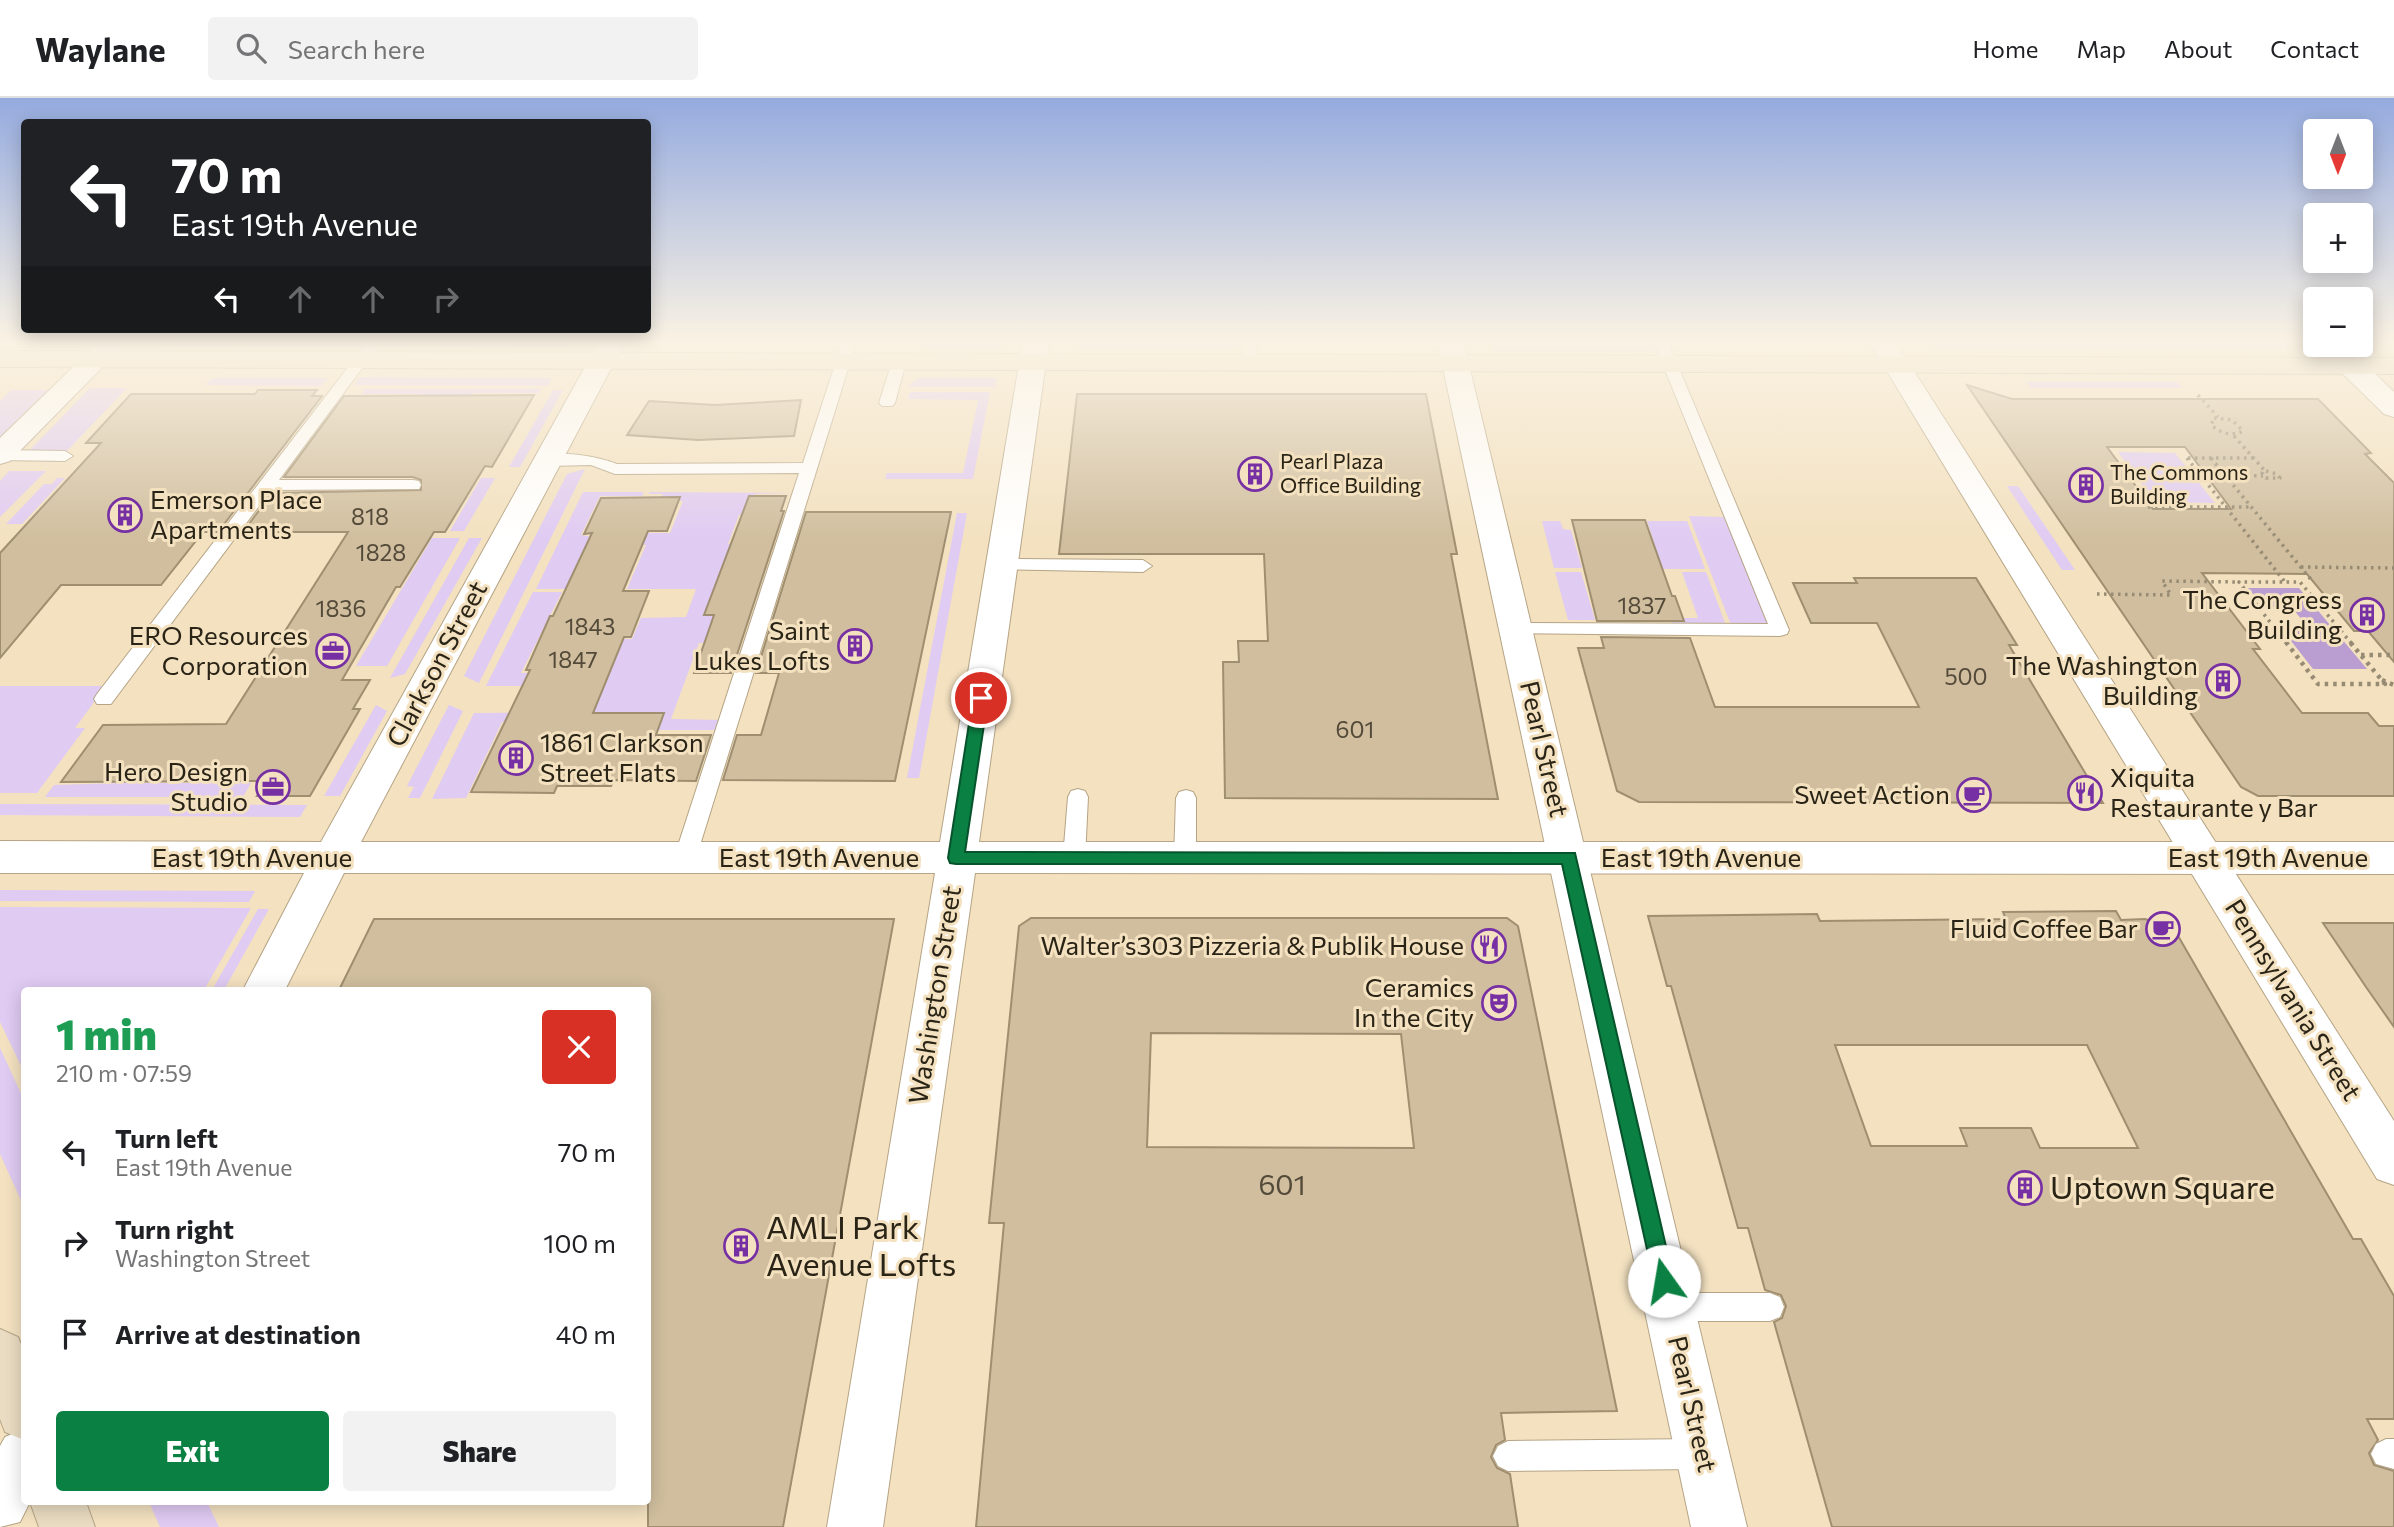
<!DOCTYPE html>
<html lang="en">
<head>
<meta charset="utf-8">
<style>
  :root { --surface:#fff; --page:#f2f2f2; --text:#202124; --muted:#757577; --line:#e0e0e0; --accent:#0b8043 }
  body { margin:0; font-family:Commissioner,sans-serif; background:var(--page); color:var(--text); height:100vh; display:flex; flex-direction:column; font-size:26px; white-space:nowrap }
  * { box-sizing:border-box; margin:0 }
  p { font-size:23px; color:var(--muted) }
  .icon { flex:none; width:38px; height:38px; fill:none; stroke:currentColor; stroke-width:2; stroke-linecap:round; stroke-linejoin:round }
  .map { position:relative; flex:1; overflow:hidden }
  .panel { position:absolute; left:21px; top:889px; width:630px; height:518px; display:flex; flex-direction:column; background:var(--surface); border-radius:7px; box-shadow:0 4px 18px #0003 }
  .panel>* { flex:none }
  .guide { position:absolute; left:21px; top:21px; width:630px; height:214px; border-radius:7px; box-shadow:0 4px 18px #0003; background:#202124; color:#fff; overflow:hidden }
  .needle { width:46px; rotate:180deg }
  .fabs { position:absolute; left:2303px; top:21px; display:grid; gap:14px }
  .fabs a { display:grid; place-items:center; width:70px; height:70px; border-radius:7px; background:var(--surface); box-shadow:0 4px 18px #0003; font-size:35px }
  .pin { position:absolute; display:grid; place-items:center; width:60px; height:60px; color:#fff; margin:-30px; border:4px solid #fff; border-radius:50%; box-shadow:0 2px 7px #0007 }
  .me { position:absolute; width:77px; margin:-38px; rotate:347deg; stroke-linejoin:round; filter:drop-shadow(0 0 5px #0008) }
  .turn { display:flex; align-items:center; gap:24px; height:147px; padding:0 35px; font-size:32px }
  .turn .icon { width:91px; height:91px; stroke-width:2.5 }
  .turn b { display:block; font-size:49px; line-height:60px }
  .lanes { display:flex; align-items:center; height:66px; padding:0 35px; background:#0003; justify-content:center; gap:35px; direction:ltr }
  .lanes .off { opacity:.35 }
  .round { display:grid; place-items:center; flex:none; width:74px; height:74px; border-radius:7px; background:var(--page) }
  .overview { display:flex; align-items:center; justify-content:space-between; height:119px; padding:0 35px }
  h1 { font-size:42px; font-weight:800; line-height:52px; color:#1e9e55 }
  .action { display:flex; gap:14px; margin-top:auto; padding:14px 35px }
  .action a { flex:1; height:80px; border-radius:7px; background:var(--accent); color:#fff; font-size:28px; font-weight:800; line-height:80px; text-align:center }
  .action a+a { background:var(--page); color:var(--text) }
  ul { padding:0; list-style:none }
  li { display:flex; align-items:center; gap:21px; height:91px; padding:0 35px }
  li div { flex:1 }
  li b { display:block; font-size:26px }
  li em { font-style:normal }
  header { display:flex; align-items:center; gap:42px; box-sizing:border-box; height:98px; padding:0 35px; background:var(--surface); border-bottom:2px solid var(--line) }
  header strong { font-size:33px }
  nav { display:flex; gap:38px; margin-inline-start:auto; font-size:24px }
  .search { width:490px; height:63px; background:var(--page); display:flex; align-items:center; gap:18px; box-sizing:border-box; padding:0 24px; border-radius:7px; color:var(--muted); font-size:26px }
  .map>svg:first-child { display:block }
  .green { fill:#e0cbf3 }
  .water { fill:#ba9ed2 }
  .building { fill:#d0be9e; stroke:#9f8e70; stroke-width:2; fill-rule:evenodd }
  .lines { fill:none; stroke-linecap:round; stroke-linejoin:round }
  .service-casing { stroke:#b5a485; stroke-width:2 }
  .minor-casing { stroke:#b5a485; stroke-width:2 }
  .tertiary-casing { stroke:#b5a485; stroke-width:2 }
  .secondary-casing { stroke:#b5a485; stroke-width:2 }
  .path-far1 { stroke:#978b73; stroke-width:3.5; stroke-dasharray:2.5 4.5; stroke-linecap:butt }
  .path { stroke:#978b73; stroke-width:4.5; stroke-dasharray:3.5 5; stroke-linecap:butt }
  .service { fill:#fff; fill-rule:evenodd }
  .minor { fill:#fff; fill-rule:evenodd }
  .tertiary { fill:#fff; fill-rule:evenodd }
  .secondary { fill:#eadcc2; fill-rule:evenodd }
  .route { fill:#0b8043; stroke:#07532c; stroke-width:2 }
  .labels { text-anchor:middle; stroke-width:6; stroke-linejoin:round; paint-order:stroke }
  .far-poi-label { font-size:21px; fill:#2a2417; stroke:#f3e1c0; text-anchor:start }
  .number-label { font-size:23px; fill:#544a39 }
  .poi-label { font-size:26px; fill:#2a2417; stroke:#f3e1c0; text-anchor:end }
  .street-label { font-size:26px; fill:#2a2417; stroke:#f3e1c0 }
  .near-number-label { font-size:28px; fill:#544a39 }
  .near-poi-label { font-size:32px; fill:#2a2417; stroke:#f3e1c0; text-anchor:start }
</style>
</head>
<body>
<header>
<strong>Waylane</strong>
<div class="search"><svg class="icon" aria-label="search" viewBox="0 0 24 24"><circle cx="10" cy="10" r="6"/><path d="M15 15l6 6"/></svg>Search here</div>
<nav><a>Home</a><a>Map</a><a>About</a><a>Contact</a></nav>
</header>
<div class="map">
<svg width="2394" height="1429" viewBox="0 0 2394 1429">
  <rect width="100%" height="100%" fill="#f3e1c0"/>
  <g class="green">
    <path d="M180 242H367L362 248H174Z"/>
    <path d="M387 242 570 243 566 249 383 248Z"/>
    <path d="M923 243H1002L1001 251H921Z"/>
    <path d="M1077 243H1236L1237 251H1076Z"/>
    <path d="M1654 244 1657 253H1493L1491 244Z"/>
    <path d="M1932 245H2286L2293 252H1937Z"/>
    <path d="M360 279 552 280 548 288 354 287Z"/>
    <path d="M212 280H328L321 288 205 287Z"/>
    <path d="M919 280H996L995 289H907Z"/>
    <path d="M2027 284H2177L2182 290H2031Z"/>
    <path d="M90 290H127L67 353H29Z"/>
    <path d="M365 291H541L538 295H473L427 369H372L421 296H361Z"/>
    <path d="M11 292H48L0 339V303Z"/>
    <path d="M553 292H563L520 369H509Z"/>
    <path d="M910 294H990L973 381H885L887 375H963L978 302 908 301Z"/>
    <path d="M2118 354 2175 355 2215 405 2155 404Z"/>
    <path d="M585 371 479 585 464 578 567 376Z"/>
    <path d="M9 373H46L0 419V383Z"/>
    <path d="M57 380H65L22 426H6L44 386H52Z"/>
    <path d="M481 380H495L464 433H450Z"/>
    <path d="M2007 388H2018L2075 472H2062Z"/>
    <path d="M583 394H644L642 398H600L581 437 635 446H586L571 478 623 491H536Z"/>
    <path d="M649 394 793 395 755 396 747 417H739L728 446H734L728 480 704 545H699L671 621 721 622 718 632H657L663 615 617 614 612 626 534 588H486L533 494H562L521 575 610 573 620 551 611 541H632L641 520 686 519 696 491H627L646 447 639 446 643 435H670L683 403H660L663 396H649Z"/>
    <path d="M957 415H967L919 680H907Z"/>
    <path d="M1689 418 1725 419 1770 528 1731 527Z"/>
    <path d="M1542 423H1560L1563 431 1571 432 1582 470H1554Z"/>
    <path d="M1647 423H1687L1705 471H1641L1633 444H1654Z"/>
    <path d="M432 440H460L387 568H356Z"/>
    <path d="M469 440H482L405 576 390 580Z"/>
    <path d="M1555 474H1581L1595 522H1568Z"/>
    <path d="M1682 474H1706L1725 525H1672L1670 520H1698Z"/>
    <path d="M0 588H106L75 630H85L37 695H0Z"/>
    <path d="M376 607 387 613 340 698H324Z"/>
    <path d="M449 607 463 613 420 700H408L414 689 407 688Z"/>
    <path d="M571 614 567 624H502L466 700 432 701 474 615Z"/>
    <path d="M122 685H251L243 699H45L54 687Z"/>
    <path d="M0 706 307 707 300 719 0 717Z"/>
    <path d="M0 792 255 793 249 804 0 803Z"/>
    <path d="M0 809 251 810 204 892H24V974L0 924Z"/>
    <path d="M258 811H269L224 892H212Z"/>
    <path d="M0 950 24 1002V1109L0 1056Z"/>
    <path d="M149 1404H207L219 1429H160Z"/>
  </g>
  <path class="water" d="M2248 490H2299L2367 571H2313L2281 530 2308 529 2292 510 2264 509Z"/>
  <g class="building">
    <path d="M1967 287 2012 301H2318L2371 355 2365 356 2394 385V564L2368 533H2354L2307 476 2202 475 2260 551H2253L2302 615H2368L2379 628H2394V698H2258L2241 689ZM2107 349H2185L2231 411H2153Z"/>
    <path d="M258 292H317L312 298H322L218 434H203L161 487H61L0 560V455L101 345H86L131 296H255Z"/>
    <path d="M1077 296H1426L1457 456H1451L1498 701 1225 700 1223 564H1239L1238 543H1268L1264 456H1059Z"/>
    <path d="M534 297 492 369 485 368 445 434H434L400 489H396L342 582H370L353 611H360L310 698H257L267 683 61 684 103 627 226 626 348 434H243L272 395 421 392V382L413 379H284L344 298Z"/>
    <path d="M801 302 794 338 698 342 627 337 649 303 715 307Z"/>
    <path d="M749 398H786L781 413H784L731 575H694L714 517H704Z"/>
    <path d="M680 399 667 433H648L623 493H649L631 539H624L593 615H664L656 637H711L696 683 614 682 611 688H557L554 695 471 694 530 572H526L550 518H553L592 435 584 436 601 400Z"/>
    <path d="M806 414H951L895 683 723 682 737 637H761L779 575H756Z"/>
    <path d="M1572 422H1645L1672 498H1675L1684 523H1597Z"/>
    <path d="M1854 480H1976L2017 547H2009L2103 705 1639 704 1617 693 1578 550H1604L1601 539 1690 540 1715 609H1919L1877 525H1811L1793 485H1857Z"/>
    <path d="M2116 813 2121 822 2145 821 2161 826 2177 836 2353 1141H2361L2394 1198V1321H2367L2378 1342 2369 1355 2374 1367 2394 1373V1429H1832L1774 1224 1782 1220 1786 1208 1781 1197 1765 1192 1748 1130H1738L1671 888H1667L1648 818 1817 816 1820 823 2006 821 2003 814ZM1835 947H2087L2138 1050H2040L2031 1030H1960L1967 1048H1871Z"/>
    <path d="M1031 820H1507L1518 828 1617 1313 1501 1315 1505 1342 1496 1347 1491 1359 1497 1370 1510 1376 1518 1429H976L1004 1125H989L1019 828ZM1151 935 1401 936 1414 1050 1147 1049Z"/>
    <path d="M374 821H894L783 1429H648V892H339Z"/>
    <path d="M2323 825H2394V929L2366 889Z"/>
  </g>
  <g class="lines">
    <g class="service-casing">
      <g id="service">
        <path d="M369 242H383L279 382H413L419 383 421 387 419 391 271 392 111 606H97L94 601 97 596Z"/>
        <path d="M843 242H857L696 760 693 766 685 769 677 766 674 760 799 375 615 376 591 367 547 368 539 363C553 349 600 359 617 366L803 365Z"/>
        <path d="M1242 242H1256L1255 268H1245Z"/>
        <path d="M1653 242H1667L1789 532 1787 536 1780 538 1509 535 1507 531 1509 527 1516 525 1768 526Z"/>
        <path d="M899 260 906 264 895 305 892 308H882L879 305 892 264Z"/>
        <path d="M0 352 65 353 73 358 65 363 0 362Z"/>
        <path d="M1001 461 1143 462 1152 468 1143 474 995 471 992 467 995 463Z"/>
        <path d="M1078 691 1085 693 1088 699 1085 760 1082 766 1074 769 1066 766 1063 760 1068 699 1071 693Z"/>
        <path d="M1186 692 1193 694 1196 700V760L1193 766 1185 769 1177 766 1174 760 1176 700 1179 694Z"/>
        <path d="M1670 1195H1770L1780 1199 1784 1209 1780 1219 1770 1223H1670L1660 1219 1656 1209 1660 1199Z"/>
        <path d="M1701 1341 1711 1346 1716 1356 1711 1366 1701 1371 1508 1373 1498 1368 1493 1358 1498 1348 1508 1343Z"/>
        <path d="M2386 1341H2394V1371L2376 1366 2371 1356 2376 1346Z"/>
      </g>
    </g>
    <g class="minor-casing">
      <g id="minor">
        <path d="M101 242H129L10 363 0 366V340Z"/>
        <path d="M1437 242H1463L1747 1429H1691Z"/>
        <path d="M1868 242H1894L2394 1023V1087L2377 1081Z"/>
      </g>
    </g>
    <g class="tertiary-casing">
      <g id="tertiary">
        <path d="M600 242H626L361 744H940L1023 242H1049L979 744H2394V776L975 775 883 1429H827L935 775H344L285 892H243L304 775H0V743L321 744Z"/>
        <path d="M2351 260 2361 262 2394 294V319L2384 316 2341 274 2337 268 2341 262Z"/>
        <path d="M24 1331V1404H30L20 1424 0 1429V1348L5 1339Z"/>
      </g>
    </g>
    <g class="secondary-casing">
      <g id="secondary">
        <path d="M0 253 2394 260V276L0 269Z"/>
        <path d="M0 1231 18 1239 24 1253V1342L5 1334 0 1321Z"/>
        <path d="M30 1404H86L95 1429H39Z"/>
      </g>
    </g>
    <g class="path-far1">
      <path d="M2198 297 2218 319"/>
      <path d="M2214 320 2232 322 2243 333C2231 339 2221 335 2211 327Z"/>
      <path d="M2234 338 2265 373"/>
      <path d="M2187 360 2285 484"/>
      <path d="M2188 360H2254"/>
      <path d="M2211 360 2313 484"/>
      <path d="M2266 373 2277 376 2280 380H2266L2262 375Z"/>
      <path d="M2226 377 2263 378"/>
      <path d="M2148 409H2251"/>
      <path d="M2301 469 2394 470"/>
      <path d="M2097 496 2171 497 2162 483 2239 484"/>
      <path d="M2287 546 2239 484H2300L2352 546"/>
    </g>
    <g class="path">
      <path d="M2286 544 2318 586H2385L2350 544"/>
      <path d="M2361 557H2394"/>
      <path d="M2382 582 2394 587"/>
    </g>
    <use href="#service" class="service"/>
    <use href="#minor" class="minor"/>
    <use href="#tertiary" class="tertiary"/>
    <use href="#secondary" class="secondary"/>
  </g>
  <linearGradient id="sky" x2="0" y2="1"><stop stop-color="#95abdf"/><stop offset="0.55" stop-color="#faf2e3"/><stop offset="1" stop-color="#faf2e3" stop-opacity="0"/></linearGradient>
  <rect width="2394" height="442" fill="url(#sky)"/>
  <path class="route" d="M981 594 988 600 965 754 1575 755 1674 1183 1671 1190 1664 1193 1657 1190 1654 1183 1562 766H956L950 765 948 760 973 600Z"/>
  <defs>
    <g id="building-ring" transform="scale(1.75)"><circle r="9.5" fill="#f3e1c0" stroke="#7730a4" stroke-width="1.5"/><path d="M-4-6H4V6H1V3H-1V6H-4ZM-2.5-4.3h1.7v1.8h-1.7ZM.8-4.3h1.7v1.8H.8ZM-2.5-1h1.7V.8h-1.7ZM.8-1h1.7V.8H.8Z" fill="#7730a4"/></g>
    <g id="office-ring" transform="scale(1.75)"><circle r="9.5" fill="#f3e1c0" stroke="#7730a4" stroke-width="1.5"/><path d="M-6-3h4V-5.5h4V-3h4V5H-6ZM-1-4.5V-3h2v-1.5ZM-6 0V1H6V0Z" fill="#7730a4"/></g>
    <g id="restaurant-ring" transform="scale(1.75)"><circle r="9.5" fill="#f3e1c0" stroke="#7730a4" stroke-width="1.5"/><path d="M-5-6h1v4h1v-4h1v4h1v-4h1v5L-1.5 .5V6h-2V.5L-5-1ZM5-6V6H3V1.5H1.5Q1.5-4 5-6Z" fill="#7730a4"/></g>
    <g id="cafe-ring" transform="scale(1.75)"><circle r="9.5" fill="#f3e1c0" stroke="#7730a4" stroke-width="1.5"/><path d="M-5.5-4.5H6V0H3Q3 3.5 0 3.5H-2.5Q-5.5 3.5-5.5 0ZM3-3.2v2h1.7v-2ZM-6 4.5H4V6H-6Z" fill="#7730a4"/></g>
    <g id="theatre-ring" transform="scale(1.75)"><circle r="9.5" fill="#f3e1c0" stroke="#7730a4" stroke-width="1.5"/><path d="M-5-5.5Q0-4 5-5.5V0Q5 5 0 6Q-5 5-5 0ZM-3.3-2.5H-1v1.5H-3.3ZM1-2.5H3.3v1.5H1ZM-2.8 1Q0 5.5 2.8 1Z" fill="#7730a4"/></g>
  </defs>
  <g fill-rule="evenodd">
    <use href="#building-ring" x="1255" y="376"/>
    <use href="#building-ring" x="2086" y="387"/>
    <use href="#building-ring" x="125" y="417"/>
    <use href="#building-ring" x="2367" y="517"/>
    <use href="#building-ring" x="855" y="548"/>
    <use href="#office-ring" x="333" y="553"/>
    <use href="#building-ring" x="2223" y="583"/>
    <use href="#building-ring" x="516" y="660"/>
    <use href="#office-ring" x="273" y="689"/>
    <use href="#restaurant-ring" x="2085" y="695"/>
    <use href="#cafe-ring" x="1974" y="697"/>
    <use href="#cafe-ring" x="2163" y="831"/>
    <use href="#restaurant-ring" x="1489" y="848"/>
    <use href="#theatre-ring" x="1499" y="905"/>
    <use href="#building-ring" x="2025" y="1090"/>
    <use href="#building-ring" x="741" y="1148"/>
  </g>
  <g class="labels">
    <g class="far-poi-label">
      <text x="1280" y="371">Pearl Plaza<tspan x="1280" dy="24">Office Building</tspan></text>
      <text x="2110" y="382">The Commons<tspan x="2110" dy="24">Building</tspan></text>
    </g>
    <g class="number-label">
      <text x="370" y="427">818</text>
      <text x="381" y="463">1828</text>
      <text x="1642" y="516">1837</text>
      <text x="341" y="519">1836</text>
      <text x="590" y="537">1843</text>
      <text x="573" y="570">1847</text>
      <text x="1966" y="587">500</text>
      <text x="1355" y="640">601</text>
    </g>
    <g class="poi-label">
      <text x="150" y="411" text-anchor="start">Emerson Place<tspan x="150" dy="30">Apartments</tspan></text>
      <text x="2342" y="511">The Congress<tspan x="2342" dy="30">Building</tspan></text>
      <text x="830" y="542">Saint<tspan x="830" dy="30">Lukes Lofts</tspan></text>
      <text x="308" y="547">ERO Resources<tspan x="308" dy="30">Corporation</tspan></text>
      <text x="2198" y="577">The Washington<tspan x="2198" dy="30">Building</tspan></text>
      <text x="540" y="654" text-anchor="start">1861 Clarkson<tspan x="540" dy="30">Street Flats</tspan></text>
      <text x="248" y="683">Hero Design<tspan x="248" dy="30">Studio</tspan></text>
      <text x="2110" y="689" text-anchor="start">Xiquita<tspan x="2110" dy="30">Restaurante y Bar</tspan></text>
      <text x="1950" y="706">Sweet Action</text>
      <text x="2138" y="840">Fluid Coffee Bar</text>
      <text x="1464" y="857">Walter’s303 Pizzeria &amp; Publik House</text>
      <text x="1474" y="899">Ceramics<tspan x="1474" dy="30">In the City</tspan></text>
    </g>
    <g class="street-label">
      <text transform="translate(437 566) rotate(-62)" y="9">Clarkson Street</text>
      <text transform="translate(1544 651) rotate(77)" y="9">Pearl Street</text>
      <text x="252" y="769">East 19th Avenue</text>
      <text x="819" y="769">East 19th Avenue</text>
      <text x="1701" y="769">East 19th Avenue</text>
      <text x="2268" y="769">East 19th Avenue</text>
      <text transform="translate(935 897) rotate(-81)" y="9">Washington Street</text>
      <text transform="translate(2293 902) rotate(58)" y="9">Pennsylvania Street</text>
      <text transform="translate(1692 1306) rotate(77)" y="9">Pearl Street</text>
    </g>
    <g class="near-number-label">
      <text x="1282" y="1097">601</text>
    </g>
    <g class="near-poi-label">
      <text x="2050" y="1101">Uptown Square</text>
      <text x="766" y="1141">AMLI Park<tspan x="766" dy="37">Avenue Lofts</tspan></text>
    </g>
  </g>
</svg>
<div class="fabs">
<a><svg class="needle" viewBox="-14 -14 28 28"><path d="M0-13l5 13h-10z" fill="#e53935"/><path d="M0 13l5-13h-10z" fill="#757577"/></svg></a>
<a>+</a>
<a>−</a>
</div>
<div class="pin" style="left:981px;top:600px;background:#d93025"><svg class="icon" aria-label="arrive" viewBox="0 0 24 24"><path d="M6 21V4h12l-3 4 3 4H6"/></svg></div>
<svg class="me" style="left:1664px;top:1183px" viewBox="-20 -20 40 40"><circle r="19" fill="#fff"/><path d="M0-13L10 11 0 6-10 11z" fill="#0b8043"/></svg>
<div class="guide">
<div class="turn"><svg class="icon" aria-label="left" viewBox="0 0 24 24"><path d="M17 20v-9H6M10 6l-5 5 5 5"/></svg><div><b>70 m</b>East 19th Avenue</div></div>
<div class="lanes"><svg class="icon" aria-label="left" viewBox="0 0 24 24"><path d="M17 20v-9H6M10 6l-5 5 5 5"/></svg><svg class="icon off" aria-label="ahead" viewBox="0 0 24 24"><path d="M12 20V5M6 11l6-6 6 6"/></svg><svg class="icon off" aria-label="ahead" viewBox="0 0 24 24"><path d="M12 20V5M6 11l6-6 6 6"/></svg><svg class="icon off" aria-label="right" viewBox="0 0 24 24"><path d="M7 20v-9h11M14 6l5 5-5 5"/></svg></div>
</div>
<section class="panel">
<div class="overview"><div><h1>1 min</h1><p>210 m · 07:59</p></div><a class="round" style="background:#d93025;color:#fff"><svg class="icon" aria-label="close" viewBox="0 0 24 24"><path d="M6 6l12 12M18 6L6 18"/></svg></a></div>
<ul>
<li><svg class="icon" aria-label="left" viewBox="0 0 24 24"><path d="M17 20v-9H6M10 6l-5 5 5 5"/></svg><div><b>Turn left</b><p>East 19th Avenue</p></div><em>70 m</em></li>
<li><svg class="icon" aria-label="right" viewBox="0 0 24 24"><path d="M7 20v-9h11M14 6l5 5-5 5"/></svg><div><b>Turn right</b><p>Washington Street</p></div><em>100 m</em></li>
<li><svg class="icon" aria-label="arrive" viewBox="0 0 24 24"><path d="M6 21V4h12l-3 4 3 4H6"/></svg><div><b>Arrive at destination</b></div><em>40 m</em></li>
</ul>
<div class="action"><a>Exit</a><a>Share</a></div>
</section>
</div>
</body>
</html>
